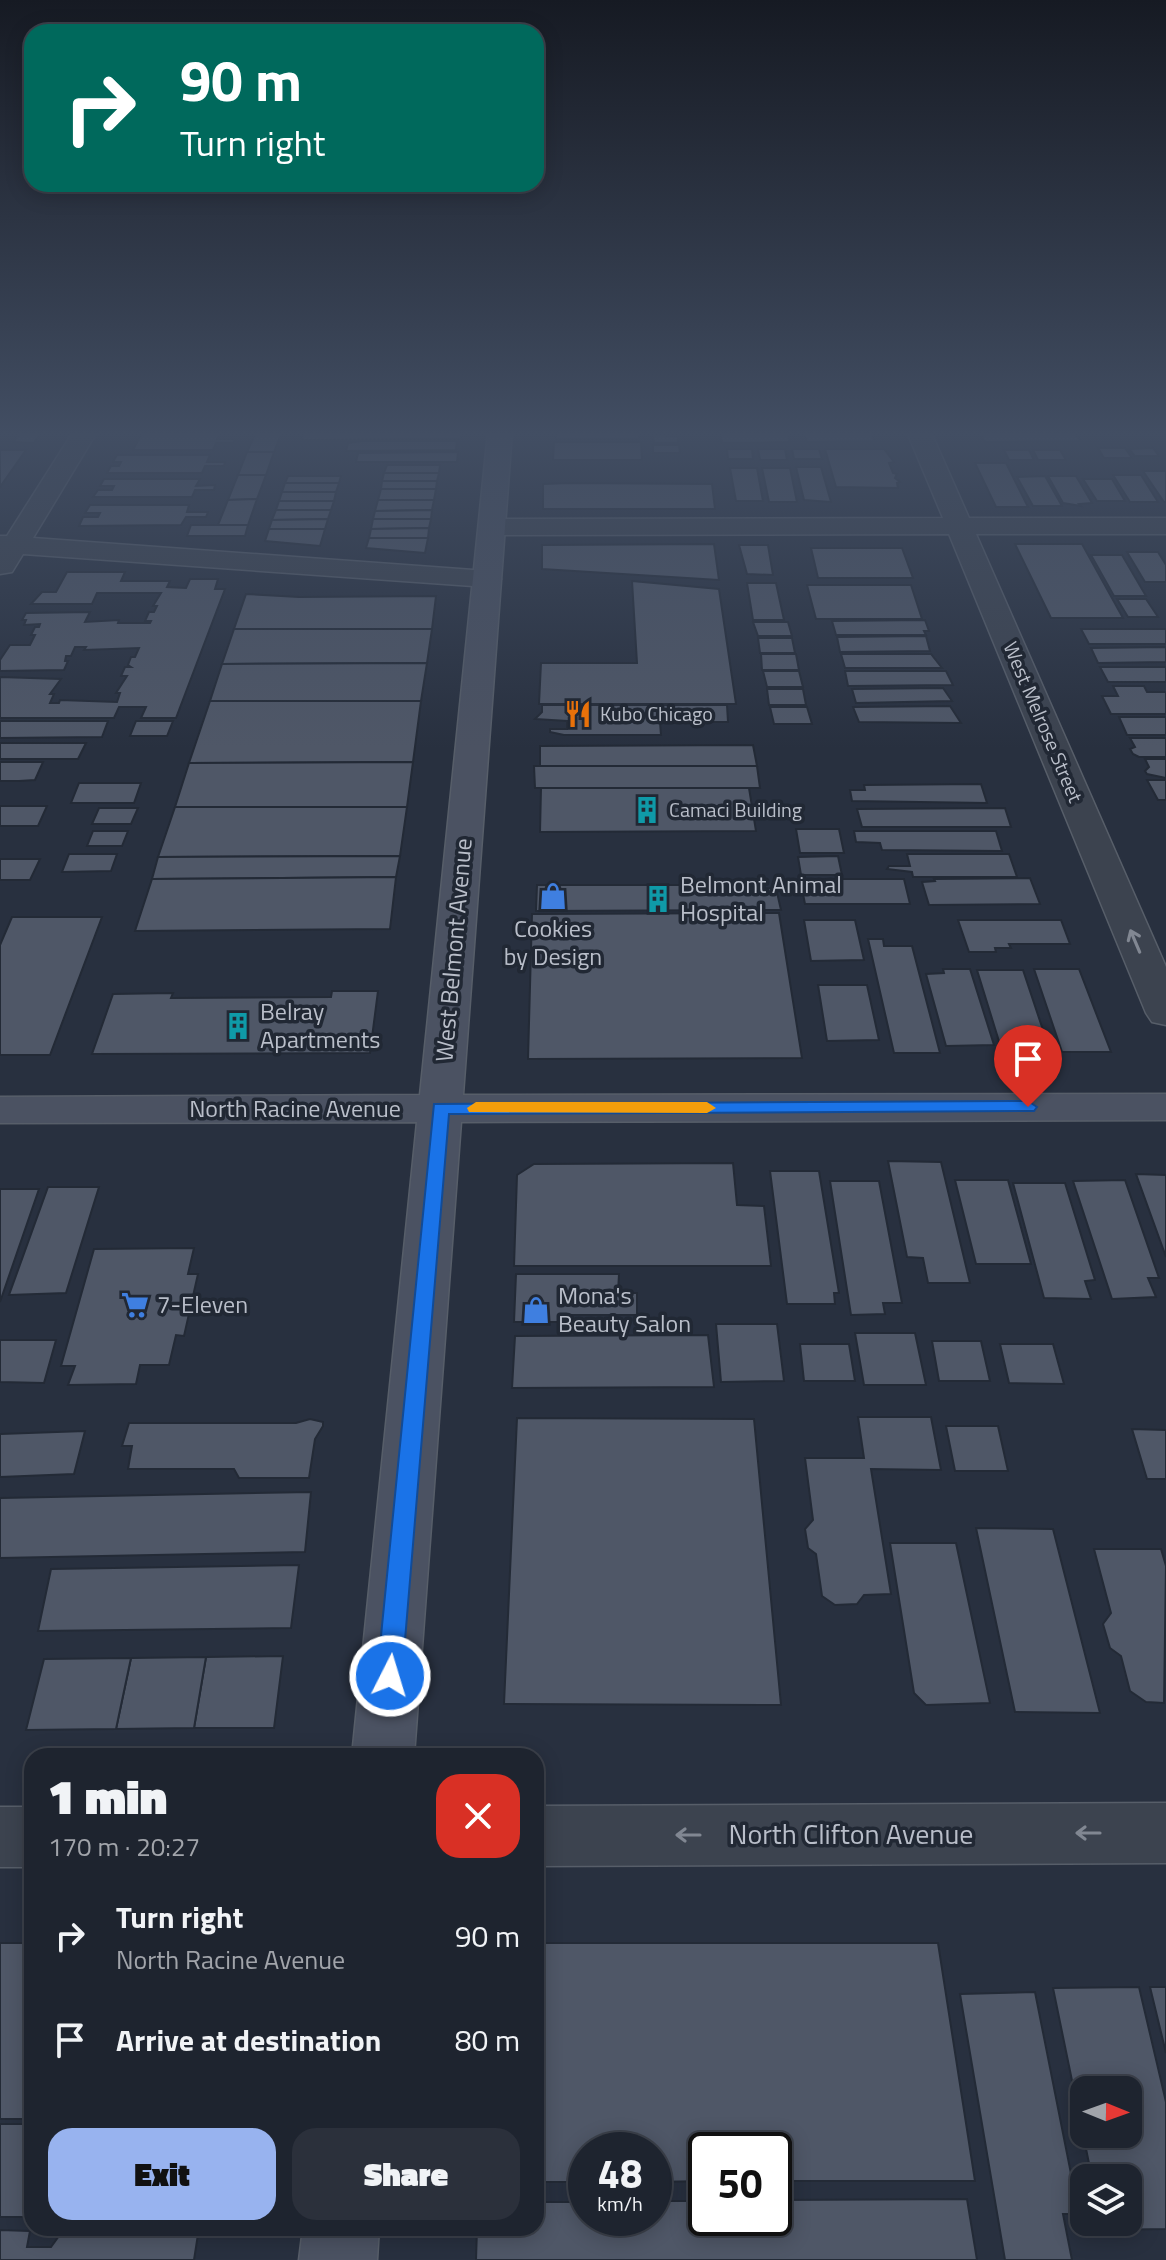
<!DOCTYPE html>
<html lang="en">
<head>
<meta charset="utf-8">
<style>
  :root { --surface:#1e242f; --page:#2b303b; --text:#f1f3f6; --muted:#a1a4aa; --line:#3c414b; --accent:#98b3ef }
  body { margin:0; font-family:"Titillium Web",sans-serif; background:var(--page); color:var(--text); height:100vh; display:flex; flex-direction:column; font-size:30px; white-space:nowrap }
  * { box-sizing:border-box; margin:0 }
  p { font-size:26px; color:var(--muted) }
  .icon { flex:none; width:44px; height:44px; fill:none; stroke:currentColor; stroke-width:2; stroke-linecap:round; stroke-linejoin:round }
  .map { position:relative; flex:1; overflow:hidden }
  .sheet { position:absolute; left:24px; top:1748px; width:520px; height:488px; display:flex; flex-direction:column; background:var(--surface); border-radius:24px; box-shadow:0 4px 20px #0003,0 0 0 2px var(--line) }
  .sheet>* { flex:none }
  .guide { position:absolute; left:24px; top:24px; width:520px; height:168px; border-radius:24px; box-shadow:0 4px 20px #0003,0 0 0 2px var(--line); background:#00695c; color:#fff; overflow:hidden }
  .needle { width:52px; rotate:91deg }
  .controls { position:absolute; left:1070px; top:2076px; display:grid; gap:16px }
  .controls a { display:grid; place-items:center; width:72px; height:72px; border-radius:16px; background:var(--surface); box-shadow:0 4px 20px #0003,0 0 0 2px var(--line); font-size:40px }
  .speed { position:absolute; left:568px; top:2132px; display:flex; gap:16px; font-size:40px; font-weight:700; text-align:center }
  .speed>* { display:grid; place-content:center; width:104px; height:104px; border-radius:50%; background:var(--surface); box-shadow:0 4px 20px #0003,0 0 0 2px var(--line); line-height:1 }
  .speed small { font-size:20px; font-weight:400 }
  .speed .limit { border:4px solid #111; border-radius:12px; background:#fff; color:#111 }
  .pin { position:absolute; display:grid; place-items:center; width:68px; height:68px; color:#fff; margin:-82px -34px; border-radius:50% 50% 50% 0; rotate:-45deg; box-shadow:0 0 8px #0007 }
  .pin .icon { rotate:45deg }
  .me { position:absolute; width:88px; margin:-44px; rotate:5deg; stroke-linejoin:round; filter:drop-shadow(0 0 6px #0008) }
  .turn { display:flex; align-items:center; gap:28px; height:168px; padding:0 24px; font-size:36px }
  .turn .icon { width:104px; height:104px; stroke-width:2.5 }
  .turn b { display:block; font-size:56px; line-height:68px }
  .round { display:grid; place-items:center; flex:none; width:84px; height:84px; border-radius:24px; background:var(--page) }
  .summary { display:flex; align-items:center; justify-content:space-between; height:136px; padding:0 24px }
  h1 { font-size:48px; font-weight:800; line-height:60px }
  .action { display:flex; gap:16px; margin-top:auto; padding:16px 24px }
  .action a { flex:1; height:92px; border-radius:24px; background:var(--accent); color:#111; font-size:32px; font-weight:800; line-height:92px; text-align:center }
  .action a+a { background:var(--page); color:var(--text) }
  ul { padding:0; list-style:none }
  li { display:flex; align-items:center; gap:24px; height:104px; padding:0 24px }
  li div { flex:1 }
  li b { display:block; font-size:30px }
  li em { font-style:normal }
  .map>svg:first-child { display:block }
  .building { fill:#4f5767; stroke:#232a36; stroke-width:2; fill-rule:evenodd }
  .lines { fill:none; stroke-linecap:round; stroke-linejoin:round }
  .street-casing { stroke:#575e69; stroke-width:3 }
  .secondary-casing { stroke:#575e69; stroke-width:3 }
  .street { fill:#3c434f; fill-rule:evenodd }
  .secondary { fill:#4b5262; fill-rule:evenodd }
  .oneway { stroke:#818792 }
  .route { fill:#1a73e8; stroke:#114b97; stroke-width:2 }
  .slow { fill:#f59e0b }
  .labels { text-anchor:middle; stroke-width:7; stroke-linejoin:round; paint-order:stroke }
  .far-poi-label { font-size:20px; fill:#b9bec9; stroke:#212834; text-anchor:start }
  .far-street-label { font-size:20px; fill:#b9bec9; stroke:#212834 }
  .poi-label { font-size:24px; fill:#b9bec9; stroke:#212834; text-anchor:start }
  .street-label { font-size:24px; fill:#b9bec9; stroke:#212834 }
  .near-street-label { font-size:28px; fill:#b9bec9; stroke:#212834 }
</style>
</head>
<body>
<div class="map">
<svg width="1166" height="2260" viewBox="0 0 1166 2260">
  <rect width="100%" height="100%" fill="#28303f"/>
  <g class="building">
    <path d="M21 432H41L34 443 13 442Z"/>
    <path d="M158 432 220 433 217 439H235L233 443H216L213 450H133L142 433Z"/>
    <path d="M256 432H282L274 452H247Z"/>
    <path d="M304 432H462L461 439 301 440Z"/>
    <rect x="556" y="432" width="83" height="7"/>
    <path d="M720 432H787L790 442 722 443Z"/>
    <path d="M803 432H871L876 436 873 437 874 441 807 442Z"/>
    <path d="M980 432H1074L1081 441 985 442Z"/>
    <path d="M653 435 678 436V443H654Z"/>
    <path d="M362 441H457L456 450 346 451 348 443Z"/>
    <path d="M554 442H641L642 460H553Z"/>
    <path d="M653 445H679L680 453H653Z"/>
    <path d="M1098 448H1125L1132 458H1104Z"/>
    <path d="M1153 448 1159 456H1135L1129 449Z"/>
    <path d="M727 449H752L753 459H728Z"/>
    <path d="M758 449H785L787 460H760Z"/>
    <path d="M792 449H819L822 459H794Z"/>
    <path d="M825 449H884L894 462 889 463 893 473 897 474 895 478 900 482 897 483 898 488 836 487Z"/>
    <path d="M0 450H26L0 487Z"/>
    <path d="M1004 450H1029L1034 460H1009Z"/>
    <path d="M1033 450H1060L1066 460H1038Z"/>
    <path d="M247 452H274L266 475H238Z"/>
    <path d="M458 452 457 462H356L358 453Z"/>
    <path d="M117 455H210L207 462H225L224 466H205L202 473H107L111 466H119L121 462H113Z"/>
    <path d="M975 463H1006L1028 507H996Z"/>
    <path d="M387 465H440L439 473H384Z"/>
    <path d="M796 467H821L831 502 804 500Z"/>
    <path d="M730 468H757L763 501H736Z"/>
    <path d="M762 468H790L797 502H769Z"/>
    <path d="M1143 471H1166V502H1164Z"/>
    <path d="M384 473H439L437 481H382Z"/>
    <path d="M238 475H266L257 499 228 500Z"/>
    <path d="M1113 475H1141L1158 502H1130Z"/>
    <path d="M288 476H341L339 483H285Z"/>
    <path d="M1045 476 1062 506H1033L1017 477Z"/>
    <path d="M1048 476H1076L1092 503 1079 504 1081 506 1063 503Z"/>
    <path d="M104 479H200L196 486 215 485 214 490H195L192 497H93L98 490H112L114 486H100Z"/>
    <path d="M1083 479H1112L1125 501H1097Z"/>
    <path d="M382 481H437L436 489H381Z"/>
    <path d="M285 483H339L336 492H282Z"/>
    <path d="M569 483 712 484 715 509H543V484Z"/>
    <path d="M381 489H436L434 500H378Z"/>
    <path d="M282 492H336L334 501H279Z"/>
    <path d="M257 499 248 525H218L228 500Z"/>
    <path d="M378 500H434L432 510 375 511Z"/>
    <path d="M279 501H334L331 510H276Z"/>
    <path d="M90 505H189L187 512H208L206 517H186L181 525 79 526 83 517H98L100 513H85Z"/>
    <path d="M276 510H331L328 519 272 520Z"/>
    <path d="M432 510 431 519H373L375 511Z"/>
    <path d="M328 519 325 529H269L272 520Z"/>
    <path d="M373 519H431L429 528 371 529Z"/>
    <path d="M191 525H248L245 536H187Z"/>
    <path d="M429 528 428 538H369L371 529Z"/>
    <path d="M269 529H325L320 546 265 541Z"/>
    <path d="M369 538H428L425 553 366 548Z"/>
    <path d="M714 544 719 580 542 569V545Z"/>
    <path d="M1015 544H1082L1123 618H1051Z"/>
    <path d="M739 545H768L773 575 747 574Z"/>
    <path d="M811 548H902L913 578H818Z"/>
    <path d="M1127 552H1158L1166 565V582H1145Z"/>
    <path d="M1091 555H1122L1146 596H1114Z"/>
    <path d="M67 572H125L121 581H170L167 587 186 588 190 579H218L215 589H225L176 718H141L146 707H119L114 718H0V677L61 679 50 694H54L50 703H59L60 700 117 702 120 693H116L127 676H121L125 667H131L128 665 131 657H135L139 648 84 650 86 647H75L71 656H66L65 661H68L64 670 0 671V660L10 645H30L35 635H31L35 627H39L40 624 24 625 26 620H22L26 613 90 612 85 622 119 620 118 623H150L151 621H145L149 612H154L157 606H153L161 593H97L92 604H31L42 592H56Z"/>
    <path d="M632 581 719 589 736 704H539L541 663H637Z"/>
    <path d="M747 583H776L784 620H753Z"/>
    <path d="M807 585H911L922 619H816Z"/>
    <path d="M246 594 299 597 436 596 432 629H234Z"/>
    <path d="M1117 599H1146L1158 617H1128Z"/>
    <path d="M925 620 929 631H924L926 635H836L832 621Z"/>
    <path d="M753 622H788L792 636H758Z"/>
    <path d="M234 629H432L427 663 222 664Z"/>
    <path d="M1081 629H1166V644H1089Z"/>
    <path d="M926 636 930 651 840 652 837 637Z"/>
    <path d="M758 638H792L795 653H760Z"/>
    <path d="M1166 647V662L1098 663 1091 648Z"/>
    <path d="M761 654H796L799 670H762Z"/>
    <path d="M841 654H931L942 668H845Z"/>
    <path d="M427 663 421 701H210L222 664Z"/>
    <path d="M1100 667H1166V682H1108Z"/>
    <path d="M763 671H799L803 687H767Z"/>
    <path d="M845 671H946L953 685 848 686Z"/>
    <path d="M1113 686H1144L1147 692H1166V714H1111L1102 696H1118Z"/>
    <path d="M943 688 952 701 856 703 852 689Z"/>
    <path d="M767 689H803L806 705H769Z"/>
    <path d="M210 701H421L413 762 189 763Z"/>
    <path d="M542 705H727L728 722H660L661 735H564L550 732V729H567V721L535 719 542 712Z"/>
    <path d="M950 706 961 723 859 722 853 707Z"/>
    <path d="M770 707H807L812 724H774Z"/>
    <path d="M1119 717H1166V735H1127Z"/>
    <path d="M0 721H108L102 737 0 738Z"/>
    <path d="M136 721H173L167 736H130Z"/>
    <path d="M1130 738H1166V757H1139L1133 754 1130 749 1135 747Z"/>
    <path d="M0 743H86L78 759H0Z"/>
    <path d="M753 745 757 766H540V746Z"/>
    <path d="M1145 759H1166V778L1147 774 1145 771 1149 767Z"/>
    <path d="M0 762H43L35 780 19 781H0Z"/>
    <path d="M413 762 407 807H175L189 763Z"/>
    <path d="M534 766H757L760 788H535Z"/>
    <path d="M1147 780H1166V800H1158Z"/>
    <path d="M79 783H141L134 803H71Z"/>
    <path d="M981 784 987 803 852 801 850 790H865L864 785Z"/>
    <path d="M541 788H749L756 831 540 832Z"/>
    <path d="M0 806H47L38 826H0Z"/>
    <path d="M175 807H407L400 856 158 857Z"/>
    <path d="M99 808H138L131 824H92Z"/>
    <path d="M1005 808 1011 827H862L857 809Z"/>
    <path d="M796 829H839L844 853H800Z"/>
    <path d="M93 831H128L122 846H87Z"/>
    <path d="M854 831H996L1002 851 882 850 880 843 856 842Z"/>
    <path d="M69 854H117L111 871 62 872Z"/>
    <path d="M907 854H1009L1017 877H913L912 872 887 869 889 866H910Z"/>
    <path d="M400 856 396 877 152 879 158 857Z"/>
    <path d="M838 856 842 875H801L798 857Z"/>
    <path d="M0 859H40L30 880H0Z"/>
    <path d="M396 877 390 929 135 931 152 879Z"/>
    <path d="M1030 878 1040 904 929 905 922 882 935 881 934 879Z"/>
    <path d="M800 879H904L910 904H805Z"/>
    <path d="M537 885H764L765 888H776L781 910 536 911Z"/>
    <path d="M779 913 802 1058 528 1059 532 914Z"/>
    <path d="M12 917H102L50 1055H0V945Z"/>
    <path d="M804 920H855L864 960 811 961Z"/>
    <path d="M958 920H1061L1070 944H1009L1011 948H995L996 952H969Z"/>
    <path d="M868 939H883L884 946H912L940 1053H894Z"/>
    <path d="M943 969H970L994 1045 946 1046 926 974 944 973Z"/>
    <path d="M1034 969H1079L1111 1052H1062Z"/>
    <path d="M977 970H1023L1050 1051H1002Z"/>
    <path d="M818 985H867L879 1040 827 1041Z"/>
    <path d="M332 991H378L370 1053 92 1054 113 994 173 993 171 998 331 997Z"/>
    <path d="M888 1161 941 1162 970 1283H928L923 1258 907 1257Z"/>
    <path d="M733 1163 737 1205 764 1206 771 1266H514L517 1175 534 1164Z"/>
    <path d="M770 1171H819L839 1293H834L835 1304H787Z"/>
    <path d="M1136 1174 1166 1175V1257Z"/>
    <path d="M955 1180H1008L1031 1264H976Z"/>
    <path d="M1125 1180 1159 1278H1148L1156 1297 1112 1299 1073 1181Z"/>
    <path d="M830 1181H879L902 1303H883L885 1314 851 1315Z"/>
    <path d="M1013 1183H1065L1095 1280 1085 1281 1091 1299 1044 1298Z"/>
    <path d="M48 1187H99L66 1293 9 1295Z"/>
    <path d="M0 1189H39L0 1302Z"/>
    <path d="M194 1248 188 1274H198L184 1336 176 1335 169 1365H140L136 1384 68 1385 75 1366H61L94 1249Z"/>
    <path d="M516 1274H619L618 1293H637V1315H565V1322H514Z"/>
    <path d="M716 1324H777L784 1381 721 1382Z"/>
    <path d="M855 1333H915L926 1385H864Z"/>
    <path d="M708 1335 714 1387 512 1388 515 1336Z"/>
    <path d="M0 1340H56L44 1383 0 1382Z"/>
    <path d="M932 1341H981L990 1381H939Z"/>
    <path d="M800 1344H849L855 1381H804Z"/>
    <path d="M1000 1344H1053L1064 1384 1009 1383Z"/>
    <path d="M858 1417H931L941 1470 871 1469 891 1594 864 1595 857 1604 835 1605 822 1596 816 1554 808 1548 805 1529 813 1520 805 1458H864Z"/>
    <path d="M517 1418 754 1419 781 1705 504 1704Z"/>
    <path d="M310 1419 323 1422V1426L315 1439 309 1478H239L234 1469H128L132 1446H122L129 1423H296Z"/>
    <path d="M946 1426H998L1008 1471H955Z"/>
    <path d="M1132 1429 1166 1430V1479H1147Z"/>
    <path d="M85 1431 74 1474 0 1477V1434Z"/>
    <path d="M311 1492 305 1552 0 1558V1498Z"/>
    <path d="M976 1528 1053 1529 1100 1713 1015 1712Z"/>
    <path d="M890 1543H956L990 1703 926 1705 914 1693Z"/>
    <path d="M1094 1549H1161L1166 1566 1164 1703 1146 1702 1130 1691 1121 1656 1110 1648 1103 1624 1111 1613Z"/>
    <path d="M299 1565 291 1628 38 1631 51 1569Z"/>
    <path d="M283 1656 274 1728H194L206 1657Z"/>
    <path d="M206 1657 194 1728 116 1729 131 1658Z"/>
    <path d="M131 1658 116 1729 26 1730 44 1659Z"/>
    <rect x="0" y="1943" width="32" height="176"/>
    <path d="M536 1943H938L975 2181H774V2150H706V2181L654 2182V2150H586V2182H536Z"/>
    <path d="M1139 1987 1166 2102V2229L1103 2230 1102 2222H1128V2178H1092L1053 1988ZM1084 2090H1128V2134H1084Z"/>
    <path d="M1150 1987H1166V2053Z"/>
    <path d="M1035 1992 1079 2214H1063L1072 2260H1005L960 1994Z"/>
    <rect x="0" y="2124" width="32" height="93"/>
    <path d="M967 2199 977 2260H476L477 2228H536V2202H586V2218H654V2201H706V2218H774V2200Z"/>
    <path d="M199 2228 194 2260H0V2230L30 2231 27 2247H51L64 2229Z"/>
  </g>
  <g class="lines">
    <g class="street-casing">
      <g id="street">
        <path d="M73 432H97L33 538 487 571 497 573 501 579 497 585 487 587 23 554 12 572 0 574V536H7Z"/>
        <path d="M907 432H931L969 518H1166V534H976L1166 967V1025L1152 1022 1146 1013 949 534 492 535 483 533 479 527 483 521 492 519 943 518Z"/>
        <path d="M1166 1803V1863L536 1866V1806Z"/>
        <rect x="0" y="1807" width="32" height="60"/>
      </g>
    </g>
    <g class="secondary-casing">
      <g id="secondary">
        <path d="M488 432H512L463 1095 1166 1094V1120L461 1122 414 1756H352L417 1122 0 1123V1097L420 1095Z"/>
        <path d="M303 2228H379L377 2260H299Z"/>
      </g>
    </g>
    <use href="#street" class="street"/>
    <use href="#secondary" class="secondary"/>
  </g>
  <defs><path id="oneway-shaft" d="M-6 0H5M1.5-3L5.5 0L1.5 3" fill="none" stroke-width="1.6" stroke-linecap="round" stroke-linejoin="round" transform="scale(2)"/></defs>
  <g class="oneway">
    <use href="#oneway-shaft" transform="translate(1135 941) rotate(-113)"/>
    <use href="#oneway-shaft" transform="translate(1088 1833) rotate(180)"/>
    <use href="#oneway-shaft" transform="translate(688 1835) rotate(180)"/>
  </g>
  <linearGradient id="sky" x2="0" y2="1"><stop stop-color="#161a23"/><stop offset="0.58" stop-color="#424e63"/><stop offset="1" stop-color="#424e63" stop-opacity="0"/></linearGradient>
  <rect width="1166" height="748" fill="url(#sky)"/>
  <path class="route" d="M1028 1101 1037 1107 1034 1111 449 1114 402 1676 399 1684 390 1687 381 1684 377 1676 434 1104Z"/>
  <path class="slow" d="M476 1102H707L716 1108 707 1113 469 1112 467 1108Z"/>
  <defs>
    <g id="restaurant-bare" transform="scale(2.16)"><path d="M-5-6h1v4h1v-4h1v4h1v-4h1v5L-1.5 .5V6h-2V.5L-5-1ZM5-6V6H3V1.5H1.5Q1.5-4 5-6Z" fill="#e8710a" stroke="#212834" stroke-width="2.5" paint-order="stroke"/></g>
    <g id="building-bare" transform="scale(2.16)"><path d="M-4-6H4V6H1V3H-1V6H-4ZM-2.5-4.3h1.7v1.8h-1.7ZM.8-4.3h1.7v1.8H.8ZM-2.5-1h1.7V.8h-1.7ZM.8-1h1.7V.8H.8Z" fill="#0f9aa8" stroke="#212834" stroke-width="2.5" paint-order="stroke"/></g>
    <g id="shop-bare" transform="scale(2.16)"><path d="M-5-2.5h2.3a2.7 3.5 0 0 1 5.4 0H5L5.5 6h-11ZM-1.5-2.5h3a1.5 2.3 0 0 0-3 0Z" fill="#3f7fe0" stroke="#212834" stroke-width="2.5" paint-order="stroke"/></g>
    <g id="supermarket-bare" transform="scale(2.16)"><path d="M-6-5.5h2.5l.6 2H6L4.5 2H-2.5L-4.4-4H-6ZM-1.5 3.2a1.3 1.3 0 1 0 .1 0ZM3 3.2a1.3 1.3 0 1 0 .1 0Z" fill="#3f7fe0" stroke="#212834" stroke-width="2.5" paint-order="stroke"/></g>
  </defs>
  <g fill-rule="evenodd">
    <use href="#restaurant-bare" x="578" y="714"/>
    <use href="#building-bare" x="647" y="810"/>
    <use href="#shop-bare" x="553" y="896"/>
    <use href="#building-bare" x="658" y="899"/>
    <use href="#building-bare" x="238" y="1026"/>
    <use href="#supermarket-bare" x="135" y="1305"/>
    <use href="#shop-bare" x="536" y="1310"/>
  </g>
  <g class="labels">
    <g class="far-poi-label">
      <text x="600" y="721">Kubo Chicago</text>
      <text x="669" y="817">Camaci Building</text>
    </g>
    <g class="far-street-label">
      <text transform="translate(1043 722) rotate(67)" y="7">West Melrose Street</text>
    </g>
    <g class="poi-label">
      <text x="680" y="893">Belmont Animal<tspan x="680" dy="28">Hospital</tspan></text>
      <text x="553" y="937" text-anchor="middle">Cookies<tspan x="553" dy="28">by Design</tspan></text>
      <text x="260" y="1020">Belray<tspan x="260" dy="28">Apartments</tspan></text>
      <text x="558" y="1304">Mona's<tspan x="558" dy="28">Beauty Salon</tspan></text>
      <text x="157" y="1313">7-Eleven</text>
    </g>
    <g class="street-label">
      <text transform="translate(454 950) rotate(-85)" y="8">West Belmont Avenue</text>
      <text x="295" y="1117">North Racine Avenue</text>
    </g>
    <g class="near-street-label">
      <text x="851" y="1844">North Clifton Avenue</text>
    </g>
  </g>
</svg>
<div class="controls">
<a><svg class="needle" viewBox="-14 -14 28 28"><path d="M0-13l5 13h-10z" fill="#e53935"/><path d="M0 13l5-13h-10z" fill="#a1a4aa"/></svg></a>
<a><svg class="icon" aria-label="layers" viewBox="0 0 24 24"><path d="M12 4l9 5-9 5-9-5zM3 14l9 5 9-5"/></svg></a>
</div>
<div class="speed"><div>48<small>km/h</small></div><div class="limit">50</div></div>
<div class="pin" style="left:1028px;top:1107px;background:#d93025"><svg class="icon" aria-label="arrive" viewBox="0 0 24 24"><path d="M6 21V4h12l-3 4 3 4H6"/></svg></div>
<svg class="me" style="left:390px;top:1676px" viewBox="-20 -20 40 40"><circle r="17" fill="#1a73e8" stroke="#fff" stroke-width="3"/><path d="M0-11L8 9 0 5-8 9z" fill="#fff"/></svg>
<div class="guide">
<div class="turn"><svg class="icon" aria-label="right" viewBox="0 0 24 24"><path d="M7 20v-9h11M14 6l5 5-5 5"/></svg><div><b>90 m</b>Turn right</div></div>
</div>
<section class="sheet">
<div class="summary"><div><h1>1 min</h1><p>170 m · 20:27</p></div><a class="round" style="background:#d93025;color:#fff"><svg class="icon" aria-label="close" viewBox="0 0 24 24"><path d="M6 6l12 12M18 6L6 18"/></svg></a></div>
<ul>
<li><svg class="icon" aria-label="right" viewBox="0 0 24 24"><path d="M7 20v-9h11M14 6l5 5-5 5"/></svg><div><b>Turn right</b><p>North Racine Avenue</p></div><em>90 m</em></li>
<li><svg class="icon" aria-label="arrive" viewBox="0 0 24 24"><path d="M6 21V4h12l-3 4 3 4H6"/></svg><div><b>Arrive at destination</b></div><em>80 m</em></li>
</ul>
<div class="action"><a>Exit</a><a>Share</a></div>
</section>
</div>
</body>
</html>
